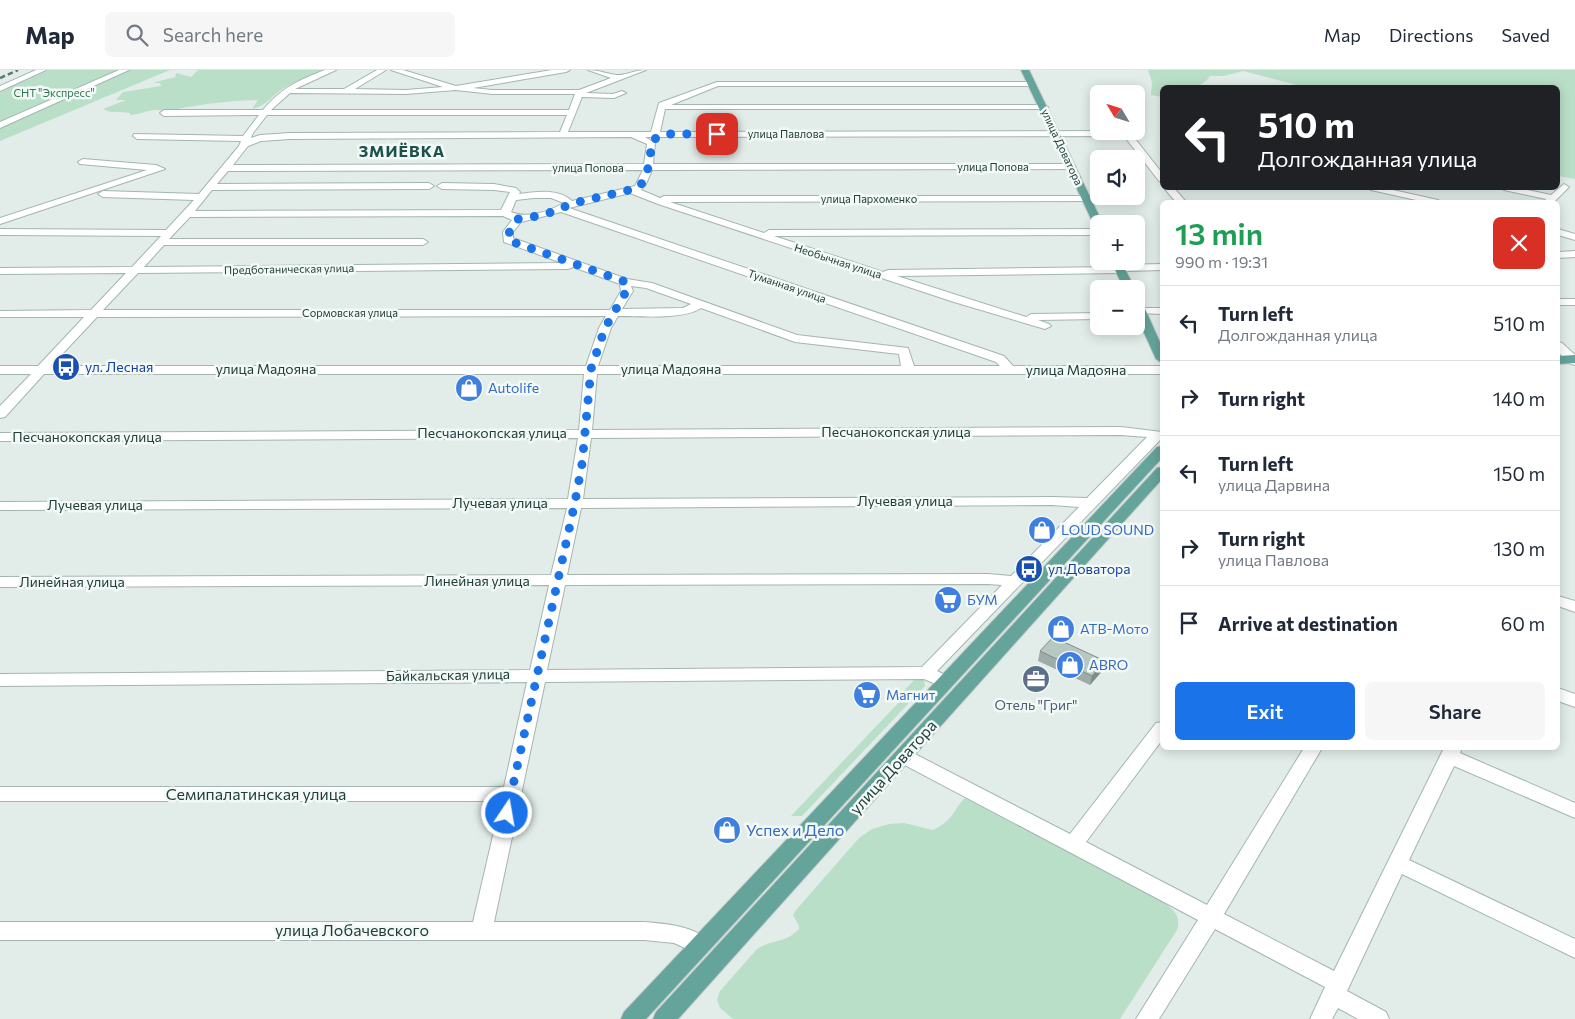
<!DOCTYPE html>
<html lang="en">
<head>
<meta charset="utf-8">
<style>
  :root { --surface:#fff; --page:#f6f6f7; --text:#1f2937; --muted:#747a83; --line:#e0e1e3; --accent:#1a73e8 }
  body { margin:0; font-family:Commissioner,sans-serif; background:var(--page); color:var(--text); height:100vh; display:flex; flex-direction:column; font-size:19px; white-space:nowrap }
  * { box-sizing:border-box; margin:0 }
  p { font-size:16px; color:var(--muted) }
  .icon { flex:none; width:28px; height:28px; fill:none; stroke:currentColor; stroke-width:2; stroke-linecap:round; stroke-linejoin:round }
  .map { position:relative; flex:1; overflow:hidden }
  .panel { position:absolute; left:1160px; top:130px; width:400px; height:550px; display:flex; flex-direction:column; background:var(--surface); border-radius:8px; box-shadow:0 2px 12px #0003 }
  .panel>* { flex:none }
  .hud { position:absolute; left:1160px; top:15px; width:400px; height:105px; border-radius:8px; box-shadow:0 2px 12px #0003; background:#202124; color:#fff; overflow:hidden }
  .needle { width:32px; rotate:308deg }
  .buttons { position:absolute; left:1090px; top:15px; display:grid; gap:10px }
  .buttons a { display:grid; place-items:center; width:55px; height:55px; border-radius:8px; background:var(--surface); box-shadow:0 2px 12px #0003; font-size:25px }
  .pin { position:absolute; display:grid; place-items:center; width:42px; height:42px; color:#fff; margin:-21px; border-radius:10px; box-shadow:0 2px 8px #0006 }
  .me { position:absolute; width:55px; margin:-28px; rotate:12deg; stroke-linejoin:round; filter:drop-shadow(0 0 4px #0008) }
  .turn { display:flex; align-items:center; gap:18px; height:105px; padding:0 15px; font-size:22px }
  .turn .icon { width:65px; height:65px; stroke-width:2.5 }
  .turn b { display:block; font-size:35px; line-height:42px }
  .round { display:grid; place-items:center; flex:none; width:52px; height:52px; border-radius:8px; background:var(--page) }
  .summary { display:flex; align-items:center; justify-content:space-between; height:85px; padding:0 15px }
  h1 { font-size:30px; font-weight:600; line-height:38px; color:#1e9e55 }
  .cta { display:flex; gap:10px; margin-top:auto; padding:10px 15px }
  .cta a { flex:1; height:58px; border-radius:8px; background:var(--accent); color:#fff; font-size:20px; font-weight:600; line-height:58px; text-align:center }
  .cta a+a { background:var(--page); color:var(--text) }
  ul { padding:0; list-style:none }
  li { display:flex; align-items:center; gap:15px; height:75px; padding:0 15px; border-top:1px solid var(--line) }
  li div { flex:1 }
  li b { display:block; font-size:19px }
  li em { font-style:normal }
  header { display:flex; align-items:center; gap:30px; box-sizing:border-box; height:70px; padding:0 25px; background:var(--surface); border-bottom:1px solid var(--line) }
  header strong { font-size:24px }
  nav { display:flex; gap:28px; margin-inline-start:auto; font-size:18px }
  .search { width:350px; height:45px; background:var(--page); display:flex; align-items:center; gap:12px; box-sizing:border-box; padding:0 18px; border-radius:8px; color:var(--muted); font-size:19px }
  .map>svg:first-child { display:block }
  .green { fill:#badfc8 }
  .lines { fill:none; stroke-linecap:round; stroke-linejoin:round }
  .street-casing { stroke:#a4b5b1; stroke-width:2 }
  .primary-casing { stroke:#c1c9c8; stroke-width:2 }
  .street { fill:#fff; fill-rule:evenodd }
  .primary { fill:#65a49a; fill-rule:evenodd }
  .rail { stroke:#5c7b75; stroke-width:2.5; stroke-dasharray:5.5 3; stroke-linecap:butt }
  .wall { fill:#9daca8 }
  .shaded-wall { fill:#808c88 }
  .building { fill:#b7c8c3; stroke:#808c88 }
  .route { stroke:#1a73e8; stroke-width:9; stroke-dasharray:0 16.2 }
  .labels { text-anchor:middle; stroke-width:5; stroke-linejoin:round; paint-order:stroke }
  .far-park-label { font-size:11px; fill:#2a784f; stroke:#f3f9f7 }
  .far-street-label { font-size:11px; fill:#213f3a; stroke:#f3f9f7 }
  .transit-label { font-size:14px; fill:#164399; stroke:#f3f9f7; text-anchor:start }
  .street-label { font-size:14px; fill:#213f3a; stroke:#f3f9f7 }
  .shop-label { font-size:14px; fill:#366cbe; stroke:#f3f9f7; text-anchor:start }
  .service-label { font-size:14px; fill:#4e5e75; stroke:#f3f9f7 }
  .far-district-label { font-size:16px; font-weight:bold; letter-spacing:1px; fill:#1c524a; stroke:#f3f9f7 }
  .near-street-label { font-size:16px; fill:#213f3a; stroke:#f3f9f7 }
  .near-shop-label { font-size:16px; fill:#366cbe; stroke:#f3f9f7; text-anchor:start }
</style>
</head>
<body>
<header>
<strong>Map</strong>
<div class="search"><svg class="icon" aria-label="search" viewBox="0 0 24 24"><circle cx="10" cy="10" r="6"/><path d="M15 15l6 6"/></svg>Search here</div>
<nav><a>Map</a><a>Directions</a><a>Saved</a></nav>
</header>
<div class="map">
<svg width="1575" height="949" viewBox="0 0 1575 949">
  <rect width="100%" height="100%" fill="#e2ede9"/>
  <g class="green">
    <path d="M49 0H170L0 71V22Z"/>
    <path d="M198 0H328C313 5 298 10 284 18 272 25 267 36 252 39L258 30C225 31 195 35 164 42 154 36 141 45 130 45V43C120 41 112 44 103 39L126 30H116L123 22 161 16 160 13H152L175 7 176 3 191 7Z"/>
    <path d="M1148 0H1575V109L1558 106V18H1308L1243 1 1224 6H1210C1201 21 1179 18 1162 18V27L1151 25 1152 12Z"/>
    <path d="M916 608 924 609 925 616 802 746H791L902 629 900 625Z"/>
    <path d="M967 727 1161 830C1172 839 1182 845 1177 860L1120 949H733L720 938 717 930 720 921 757 879C772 869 785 874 799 859V856L793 845 796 840 859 768 872 759 889 754 904 753 933 760C941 756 948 751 953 744 958 737 960 731 967 727Z"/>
  </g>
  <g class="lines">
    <g class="street-casing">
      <g id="street">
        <path d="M36 0H46L0 21V16Z"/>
        <path d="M119 0H129L0 58V52Z"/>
        <path d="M325 0H336L295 19H344L377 0H386L355 19 406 20 443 17 391 0H403L456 16 552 0H570L566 2 473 18 492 20H579L611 8 588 0C599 0 607 4 617 5 623 6 636 0 646 0L586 23 613 24 622 21 626 23 614 28 582 27 568 62H651L659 33 717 12H1035V16H718L671 35H1044L1048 37 1044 39H665L660 62 1129 61 1162 103V112L1159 111 1124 66 645 67 655 73 653 94H1073L1075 96 1070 99 652 100 646 114 641 120 660 128 664 126H1089L1091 128 1086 131 670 132 764 163 769 160 1099 159V165L774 166 883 202 888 200 1115 197 1120 195 1162 194V200L1126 201 1121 203 897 206 1026 247 1031 244 1099 243V249L1038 250 1049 254 1051 256 1045 259 954 232 658 134 630 123 569 138 1004 286 1013 296H1162V304H597L592 360 1121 357 1162 362V370H1160L937 601 951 608 954 612 951 616 945 618 924 609 545 612 494 852H644C664 854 700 855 711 876L707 882 700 885 674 873 644 870H0V852H473L501 731H0V717H504L527 612 0 616V604L530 600 549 515 0 517V507L551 505 567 438 0 440V432L568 429 578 368 0 371V363L579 360 584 304H44L5 347 0 348V336L31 304H0V296H38L84 247H0V241L91 240 126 203 0 204V198L132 197 161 166 0 165V159L166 160 194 130 103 127 98 124 103 121 199 124 239 76 241 71 137 69 133 66 134 64 243 66 259 45 164 46 160 43 164 40H263C281 18 299 10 325 0ZM456 20 492 24H575L569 40H271L290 23 406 24ZM267 45H567L560 62 290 63 260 65 251 68 253 63ZM631 67 647 74 644 94 233 95 248 76 261 71 290 69ZM643 100 635 116 572 131C558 118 536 122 519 124L520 122 516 118 494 114 442 113 437 116 442 119 494 120 510 122 501 140 195 141 212 120 429 119 434 116 429 113 217 114 228 101ZM534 128H551L564 133C548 142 527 149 511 142L516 130ZM561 142 996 292 1000 296H914L908 278 797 265 652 213 627 209 513 168V162L521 152ZM503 146 512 150 503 162 504 172 562 193 144 197 164 175H423L428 172 423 169H169L190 147ZM573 197 620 214 621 221 610 240H103L138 203 568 199ZM631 216 646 218 691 234 683 238 622 239 633 221ZM701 238 795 272 899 284 901 296H598L611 258 618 246C640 246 683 250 701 238ZM606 246 599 258 586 296H51L97 247ZM1121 365 1147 367 1087 428 1052 427 583 429 591 368ZM1052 435 1079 437 1011 506 988 504 567 505 581 438ZM988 514 1002 515 922 597 547 600 565 515Z"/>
        <path d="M83 89 156 95 165 99 0 154V148L147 100 80 94 78 92Z"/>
        <path d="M1564 114 1569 117 1554 132H1544L1546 129 1504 120 1502 118H1518L1551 125Z"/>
        <path d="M1164 118H1174L1186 132H1176Z"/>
        <path d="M1369 118H1384L1438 130 1440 132H1425L1371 120Z"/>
        <path d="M1558 159 1575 164V170L1558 165Z"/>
        <path d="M1575 181V187L1558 188V182Z"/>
        <rect x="1558" y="229" width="17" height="6"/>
        <path d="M1141 238H1162V244L1137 243V239Z"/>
        <path d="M1558 272 1562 273 1575 285V295L1571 294 1558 282Z"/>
        <path d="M1558 526 1575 531V542L1558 536Z"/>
        <path d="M1558 618 1575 624V637L1558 631Z"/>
        <path d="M1162 652V670L1086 772 1207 835 1304 678H1322L1224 844 1334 901 1444 678H1462L1460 683 1575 733V748L1454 696 1409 790 1575 869V888L1402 804 1347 921 1386 942 1389 949H1358L1338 938 1332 949H1310L1325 917 1215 859 1159 949H1136L1198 850 897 691 894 686 897 681 903 679 909 681 1070 764 1156 653Z"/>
      </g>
    </g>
    <g class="primary-casing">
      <g id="primary">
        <path d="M1021 0H1029L1103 154H1099V158L1094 155Z"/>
        <path d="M1111 191H1121L1135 219H1124Z"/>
        <path d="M1136 229 1142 232 1162 277V293L1156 289 1136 245Z"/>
        <path d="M1575 285V293L1558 294V286Z"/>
        <path d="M1162 376V388L646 949H621L624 942 1157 377Z"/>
        <path d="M1162 397V409L678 949H653L656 942 1157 398Z"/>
      </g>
    </g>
    <use href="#street" class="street"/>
    <use href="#primary" class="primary"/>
    <path class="rail" d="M0 8 18 0"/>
  </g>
  <g class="wall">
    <path d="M479 311 474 325H458L457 321Z"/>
    <path d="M1040 581 1103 600 1090 615 1038 591Z"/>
  </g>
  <g class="shaded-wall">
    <path d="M478 307 479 311 474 325 473 321Z"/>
    <path d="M1105 591 1103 600 1090 615 1092 606Z"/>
  </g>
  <g class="building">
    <path d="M463 307H478L473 321H457Z"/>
    <path d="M1053 567 1105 591 1092 606 1040 581Z"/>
  </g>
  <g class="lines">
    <path class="route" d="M507 743 575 432 582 394 591 299 605 258 627 220 626 212 513 172 507 166 518 149C536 147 554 143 570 134L638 118C648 108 651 87 651 73L656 68 665 64H717"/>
  </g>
  <defs>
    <g id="bus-disc" transform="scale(1.4375)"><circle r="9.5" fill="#1a4fb4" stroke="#f3f9f7"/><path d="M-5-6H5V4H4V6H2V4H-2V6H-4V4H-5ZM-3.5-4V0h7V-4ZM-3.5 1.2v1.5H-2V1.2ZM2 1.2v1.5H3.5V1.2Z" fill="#fff"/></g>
    <g id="shop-disc" transform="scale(1.4375)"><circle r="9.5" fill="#3f7fe0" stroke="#f3f9f7"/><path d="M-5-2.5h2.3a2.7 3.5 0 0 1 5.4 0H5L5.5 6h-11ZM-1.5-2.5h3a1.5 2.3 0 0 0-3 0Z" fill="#fff"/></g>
    <g id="supermarket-disc" transform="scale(1.4375)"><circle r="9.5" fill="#3f7fe0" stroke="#f3f9f7"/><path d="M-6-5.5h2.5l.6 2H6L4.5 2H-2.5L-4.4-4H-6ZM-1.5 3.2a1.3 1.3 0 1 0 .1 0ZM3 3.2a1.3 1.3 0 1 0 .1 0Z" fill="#fff"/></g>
    <g id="office-disc" transform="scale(1.4375)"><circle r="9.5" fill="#5c6f8a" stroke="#f3f9f7"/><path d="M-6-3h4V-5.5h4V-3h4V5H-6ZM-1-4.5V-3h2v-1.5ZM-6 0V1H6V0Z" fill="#fff"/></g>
  </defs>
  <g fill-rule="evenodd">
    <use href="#bus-disc" x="66" y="297"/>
    <use href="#shop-disc" x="469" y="318"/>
    <use href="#shop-disc" x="1042" y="460"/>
    <use href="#bus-disc" x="1029" y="499"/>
    <use href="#supermarket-disc" x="948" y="530"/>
    <use href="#shop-disc" x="1061" y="559"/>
    <use href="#shop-disc" x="1070" y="595"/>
    <use href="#office-disc" x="1036" y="609"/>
    <use href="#supermarket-disc" x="867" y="625"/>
    <use href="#shop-disc" x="727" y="760"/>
  </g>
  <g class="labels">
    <g class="far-park-label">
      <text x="54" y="27">СНТ "Экспресс"</text>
    </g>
    <g class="far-street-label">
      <text x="786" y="68">улица Павлова</text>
      <text transform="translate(1062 77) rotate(65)" y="4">улица Доватора</text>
      <text x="993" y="101">улица Попова</text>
      <text x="588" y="102">улица Попова</text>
      <text x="869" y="133">улица Пархоменко</text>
      <text transform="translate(838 191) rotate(18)" y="4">Необычная улица</text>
      <text transform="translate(289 199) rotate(-1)" y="4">Предботаническая улица</text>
      <text transform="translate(787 216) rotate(19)" y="4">Туманная улица</text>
      <text x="350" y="247">Сормовская улица</text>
    </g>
    <g class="transit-label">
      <text x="85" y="302">ул. Лесная</text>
      <text x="1048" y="504">ул.Доватора</text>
    </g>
    <g class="street-label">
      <text x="266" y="304">улица Мадояна</text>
      <text x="671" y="304">улица Мадояна</text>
      <text x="1076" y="305">улица Мадояна</text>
      <text x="896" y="367">Песчанокопская улица</text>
      <text x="492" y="368">Песчанокопская улица</text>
      <text x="87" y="372">Песчанокопская улица</text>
      <text x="905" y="436">Лучевая улица</text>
      <text x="500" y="438">Лучевая улица</text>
      <text x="95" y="440">Лучевая улица</text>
      <text x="477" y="516">Линейная улица</text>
      <text x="72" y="517">Линейная улица</text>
      <text transform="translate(448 605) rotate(-1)" y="5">Байкальская улица</text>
    </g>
    <g class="shop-label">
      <text x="488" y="323">Autolife</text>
      <text x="1061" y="465">LOUD SOUND</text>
      <text x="967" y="535">БУМ</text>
      <text x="1080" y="564">АТВ-Мото</text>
      <text x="1089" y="600">ABRO</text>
      <text x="886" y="630">Магнит</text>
    </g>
    <g class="service-label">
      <text x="1036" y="640">Отель "Григ"</text>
    </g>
    <g class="far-district-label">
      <text x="402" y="87">ЗМИЁВКА</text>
    </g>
    <g class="near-street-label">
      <text transform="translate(893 697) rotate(-48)" y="6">улица Доватора</text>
      <text x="256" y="730">Семипалатинская улица</text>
      <text x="352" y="866">улица Лобачевского</text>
    </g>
    <g class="near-shop-label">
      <text x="746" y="766">Успех и Дело</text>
    </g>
  </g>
</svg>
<div class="buttons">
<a><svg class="needle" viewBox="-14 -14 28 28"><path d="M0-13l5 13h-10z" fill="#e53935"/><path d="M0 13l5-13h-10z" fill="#747a83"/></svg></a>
<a><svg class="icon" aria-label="sound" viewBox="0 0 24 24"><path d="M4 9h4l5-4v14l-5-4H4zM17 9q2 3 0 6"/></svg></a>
<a>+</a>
<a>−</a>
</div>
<div class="pin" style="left:717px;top:64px;background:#d93025"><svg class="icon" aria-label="arrive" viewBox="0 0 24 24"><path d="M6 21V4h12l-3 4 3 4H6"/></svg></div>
<svg class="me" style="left:507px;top:743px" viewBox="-20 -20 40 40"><circle r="17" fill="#1a73e8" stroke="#fff" stroke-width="3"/><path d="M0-11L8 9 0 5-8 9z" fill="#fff"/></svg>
<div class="hud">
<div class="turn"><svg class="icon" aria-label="left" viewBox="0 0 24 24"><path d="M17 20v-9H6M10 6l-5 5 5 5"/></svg><div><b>510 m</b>Долгожданная улица</div></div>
</div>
<section class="panel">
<div class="summary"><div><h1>13 min</h1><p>990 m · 19:31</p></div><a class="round" style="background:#d93025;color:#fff"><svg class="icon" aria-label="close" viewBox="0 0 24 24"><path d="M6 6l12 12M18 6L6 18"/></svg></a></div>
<ul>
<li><svg class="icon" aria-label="left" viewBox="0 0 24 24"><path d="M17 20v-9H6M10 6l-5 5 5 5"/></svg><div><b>Turn left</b><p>Долгожданная улица</p></div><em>510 m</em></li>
<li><svg class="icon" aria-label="right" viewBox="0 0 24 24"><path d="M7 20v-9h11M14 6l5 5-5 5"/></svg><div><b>Turn right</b></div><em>140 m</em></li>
<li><svg class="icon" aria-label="left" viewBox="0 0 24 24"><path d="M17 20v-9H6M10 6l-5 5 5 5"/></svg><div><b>Turn left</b><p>улица Дарвина</p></div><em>150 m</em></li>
<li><svg class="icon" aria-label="right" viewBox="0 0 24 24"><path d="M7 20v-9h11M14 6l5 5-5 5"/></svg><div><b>Turn right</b><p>улица Павлова</p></div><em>130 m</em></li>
<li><svg class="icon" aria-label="arrive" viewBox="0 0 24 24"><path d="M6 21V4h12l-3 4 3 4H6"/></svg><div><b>Arrive at destination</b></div><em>60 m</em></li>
</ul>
<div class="cta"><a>Exit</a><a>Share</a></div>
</section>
</div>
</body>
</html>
